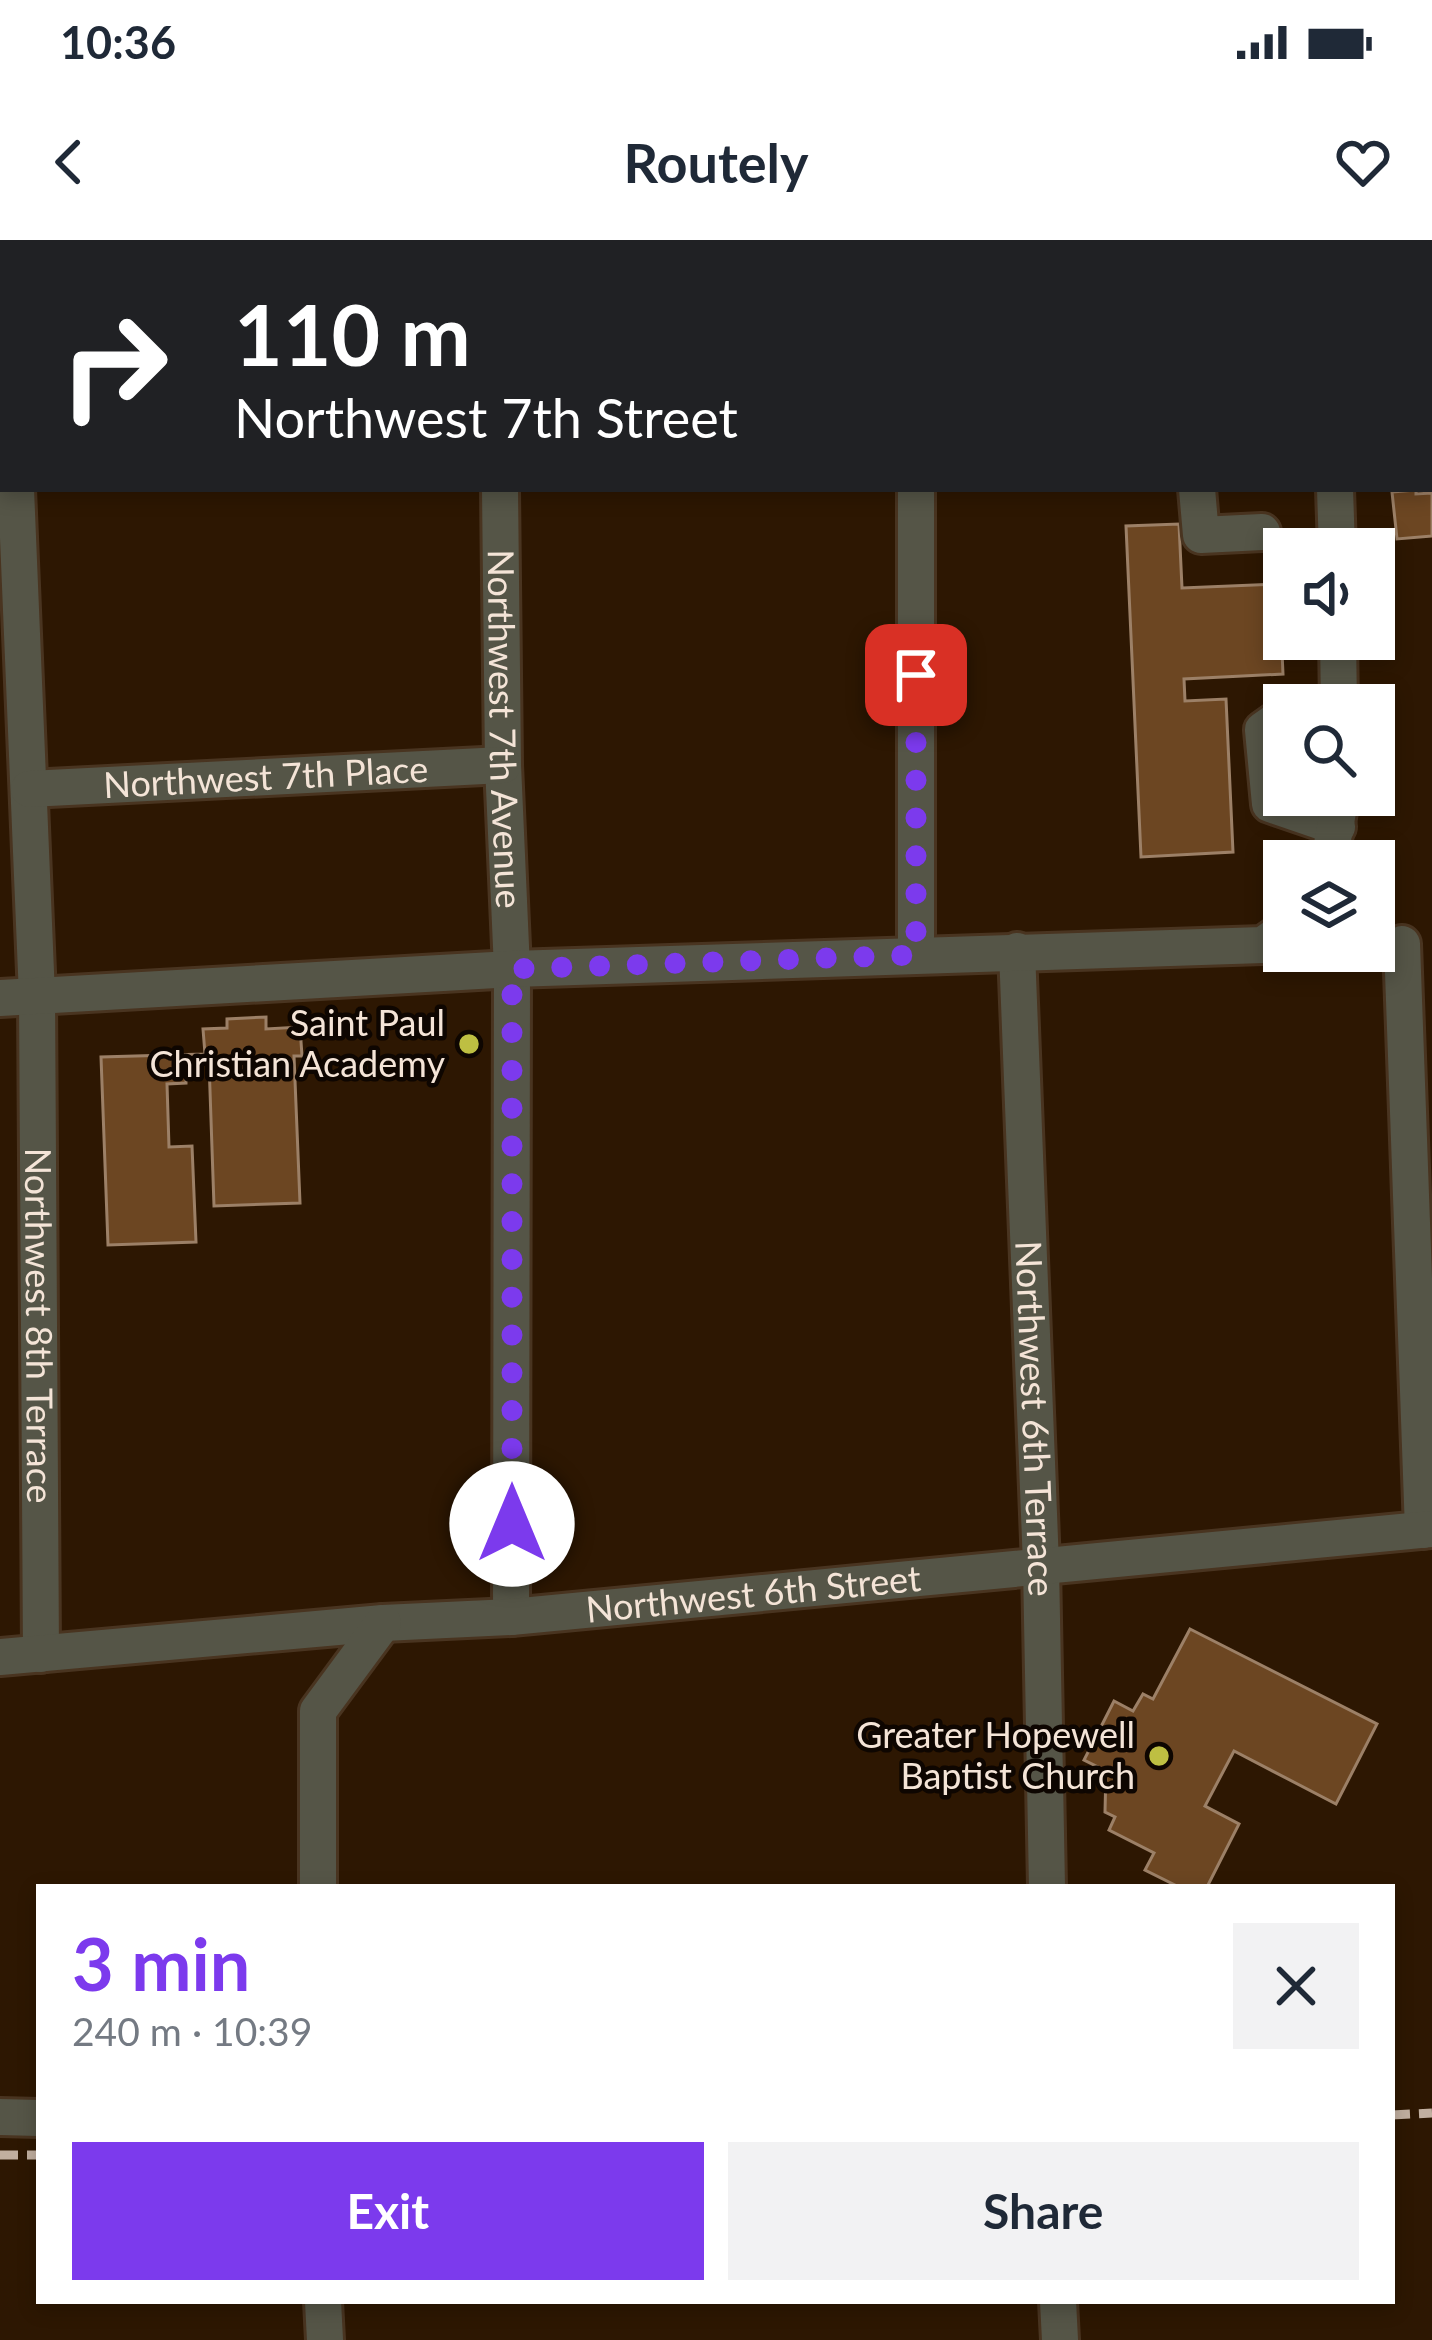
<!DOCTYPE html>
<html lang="en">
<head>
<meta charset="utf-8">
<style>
  :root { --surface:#fff; --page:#f2f2f3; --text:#1f2937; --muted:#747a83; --accent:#7c3aed }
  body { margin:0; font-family:Lato,sans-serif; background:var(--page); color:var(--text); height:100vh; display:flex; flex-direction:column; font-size:45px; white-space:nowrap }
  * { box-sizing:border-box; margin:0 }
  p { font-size:39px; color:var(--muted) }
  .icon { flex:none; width:66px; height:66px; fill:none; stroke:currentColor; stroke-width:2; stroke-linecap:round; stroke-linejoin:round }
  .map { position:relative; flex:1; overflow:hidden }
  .details { position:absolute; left:36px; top:1644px; width:1359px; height:420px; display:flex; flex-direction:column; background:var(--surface); border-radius:0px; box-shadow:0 6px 18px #0003 }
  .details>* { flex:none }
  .banner { position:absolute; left:0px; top:0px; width:1434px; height:252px; box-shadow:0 6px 18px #0003; background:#202124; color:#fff; overflow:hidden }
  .buttons { position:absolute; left:1263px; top:288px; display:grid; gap:24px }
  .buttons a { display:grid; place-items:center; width:132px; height:132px; border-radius:0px; background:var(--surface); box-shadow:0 6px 18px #0003; font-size:60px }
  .pin { position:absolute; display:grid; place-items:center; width:102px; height:102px; color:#fff; margin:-51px; border-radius:24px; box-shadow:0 6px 18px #0006 }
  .me { position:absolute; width:132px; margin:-66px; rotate:0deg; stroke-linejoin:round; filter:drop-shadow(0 0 9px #0008) }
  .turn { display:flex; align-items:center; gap:42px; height:252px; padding:0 36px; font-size:54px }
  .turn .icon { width:156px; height:156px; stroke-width:2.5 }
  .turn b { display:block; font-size:84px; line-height:102px }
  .round { display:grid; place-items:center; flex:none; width:126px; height:126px; border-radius:0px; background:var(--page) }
  .head { display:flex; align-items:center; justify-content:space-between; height:204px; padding:0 36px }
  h1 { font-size:72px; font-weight:700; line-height:90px; color:var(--accent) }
  .action { display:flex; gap:24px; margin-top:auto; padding:24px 36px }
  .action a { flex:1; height:138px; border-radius:0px; background:var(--accent); color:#fff; font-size:48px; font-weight:700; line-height:138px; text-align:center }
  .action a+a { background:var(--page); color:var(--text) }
  .status { display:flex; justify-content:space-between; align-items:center; height:84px; padding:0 60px; background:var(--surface); direction:ltr }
  .status svg { height:33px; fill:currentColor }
  header { display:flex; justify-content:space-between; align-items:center; height:156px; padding:0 36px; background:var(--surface); font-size:54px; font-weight:700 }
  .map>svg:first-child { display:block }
  .building { fill:#6c4622; stroke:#9c8067; stroke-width:3 }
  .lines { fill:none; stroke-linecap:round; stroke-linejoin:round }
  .minor-casing { stroke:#493420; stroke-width:42 }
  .minor { stroke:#555547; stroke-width:36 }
  .rail { stroke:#c1afa0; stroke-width:9; stroke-dasharray:18 9; stroke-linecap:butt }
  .route { stroke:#7c3aed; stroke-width:21; stroke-dasharray:0 37.8 }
  .poi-dot { fill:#bebf42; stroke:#0e0601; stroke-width:4.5 }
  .labels { text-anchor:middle; stroke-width:9; stroke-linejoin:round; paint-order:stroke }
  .street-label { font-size:36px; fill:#f4e4d7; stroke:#0e0601 }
  .poi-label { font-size:36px; fill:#f4e4d7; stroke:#0e0601; text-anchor:end }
</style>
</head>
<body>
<div class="status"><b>10:36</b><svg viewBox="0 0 49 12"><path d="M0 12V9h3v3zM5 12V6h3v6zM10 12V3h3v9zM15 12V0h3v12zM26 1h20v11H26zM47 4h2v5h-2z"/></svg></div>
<header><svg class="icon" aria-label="back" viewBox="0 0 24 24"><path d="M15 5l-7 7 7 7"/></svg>Routely<svg class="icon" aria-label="heart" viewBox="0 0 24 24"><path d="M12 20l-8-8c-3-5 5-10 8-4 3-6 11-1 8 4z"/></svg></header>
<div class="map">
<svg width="1432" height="2100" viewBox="0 0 1432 2100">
  <rect width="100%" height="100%" fill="#2d1702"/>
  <g class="building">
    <path d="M1416 250V254L1432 253V296L1397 299 1392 252Z"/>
    <path d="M1179 284 1182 348 1279 344 1283 434 1184 439 1185 461 1226 459 1233 612 1141 617 1126 286Z"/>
    <path d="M266 777V789L300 787 302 816H294L300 963 214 966 209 822H200L201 829 186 830V843L167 844 169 907 192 906 196 1002 108 1005 101 817 205 814 203 789 227 788V779Z"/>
    <path d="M1190 1389 1377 1484 1336 1564 1234 1511 1205 1566 1239 1584 1207 1647H1179L1145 1630 1154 1613 1109 1590 1115 1577 1105 1572 1106 1531 1084 1520 1114 1461 1133 1471 1143 1454 1153 1459Z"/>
  </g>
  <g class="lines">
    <g class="minor-casing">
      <g id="minor">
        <path d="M6 0V3"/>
        <path d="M912 0V3"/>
        <path d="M1328 0V3"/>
        <path d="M0 139H3"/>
        <path d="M1431 182H1432"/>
        <path id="s1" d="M16 249 37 756 41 1414"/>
        <path id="s2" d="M500 249 503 525 512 729 511 1377"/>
        <path d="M916 249V715"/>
        <path d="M1197 249 1201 295 1262 292"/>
        <path d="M1335 249 1337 309"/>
        <path d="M1338 399 1339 465"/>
        <path d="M1284 475 1263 490 1270 564 1337 587"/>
        <path id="s3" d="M29 549 503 525"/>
        <path d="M1329 621 1341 555"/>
        <path d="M1402 704 1423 1290"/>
        <path id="s4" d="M1017 711 1041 1325 1047 1647"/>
        <path d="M0 758 512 729 1263 705 1284 690"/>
        <path id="s5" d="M0 1417 383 1383 511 1377 1432 1289"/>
        <path d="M318 1647V1471L383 1383"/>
        <path d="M0 1877 39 1878"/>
        <path d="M323 2061 325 2100"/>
        <path d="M1058 2061 1060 2100"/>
      </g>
    </g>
    <use href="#minor" class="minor"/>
    <g class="rail">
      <path d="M1392 1875 1432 1873"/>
      <path d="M0 1915H39"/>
    </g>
  </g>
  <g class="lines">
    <path class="route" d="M512 1284V729L916 715V435"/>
  </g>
  <g class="poi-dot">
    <circle cx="469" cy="804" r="12"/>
    <circle cx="1159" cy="1516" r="12"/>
  </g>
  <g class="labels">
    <g class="street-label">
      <text dy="13" stroke="none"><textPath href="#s2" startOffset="240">Northwest 7th Avenue</textPath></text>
      <text dy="13" stroke="none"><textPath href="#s3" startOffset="237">Northwest 7th Place</textPath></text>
      <text dy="13" stroke="none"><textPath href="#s1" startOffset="837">Northwest 8th Terrace</textPath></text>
      <text dy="13" stroke="none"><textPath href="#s4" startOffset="468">Northwest 6th Terrace</textPath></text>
      <text dy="13" stroke="none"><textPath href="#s5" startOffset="756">Northwest 6th Street</textPath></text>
    </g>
    <g class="poi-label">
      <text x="445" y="796">Saint Paul<tspan x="445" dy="41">Christian Academy</tspan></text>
      <text x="1135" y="1508">Greater Hopewell<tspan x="1135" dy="41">Baptist Church</tspan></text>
    </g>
  </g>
</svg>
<div class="buttons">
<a><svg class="icon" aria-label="sound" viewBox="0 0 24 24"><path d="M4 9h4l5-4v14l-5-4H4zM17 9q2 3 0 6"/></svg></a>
<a><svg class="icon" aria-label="search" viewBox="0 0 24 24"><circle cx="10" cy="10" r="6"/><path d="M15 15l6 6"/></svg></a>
<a><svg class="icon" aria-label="layers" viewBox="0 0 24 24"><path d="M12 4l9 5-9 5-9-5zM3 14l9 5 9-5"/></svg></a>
</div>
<div class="pin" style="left:916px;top:435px;background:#d93025"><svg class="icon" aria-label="arrive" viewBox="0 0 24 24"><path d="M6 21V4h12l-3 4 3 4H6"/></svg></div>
<svg class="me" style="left:512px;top:1284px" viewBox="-20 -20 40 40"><circle r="19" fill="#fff"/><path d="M0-13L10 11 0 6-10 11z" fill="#7c3aed"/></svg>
<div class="banner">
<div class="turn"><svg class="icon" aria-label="right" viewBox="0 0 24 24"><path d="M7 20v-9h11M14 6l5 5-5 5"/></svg><div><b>110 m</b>Northwest 7th Street</div></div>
</div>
<section class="details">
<div class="head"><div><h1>3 min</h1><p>240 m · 10:39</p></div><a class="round"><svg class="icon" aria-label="close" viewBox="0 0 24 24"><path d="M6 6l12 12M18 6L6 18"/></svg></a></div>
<div class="action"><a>Exit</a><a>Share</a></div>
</section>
</div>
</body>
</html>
